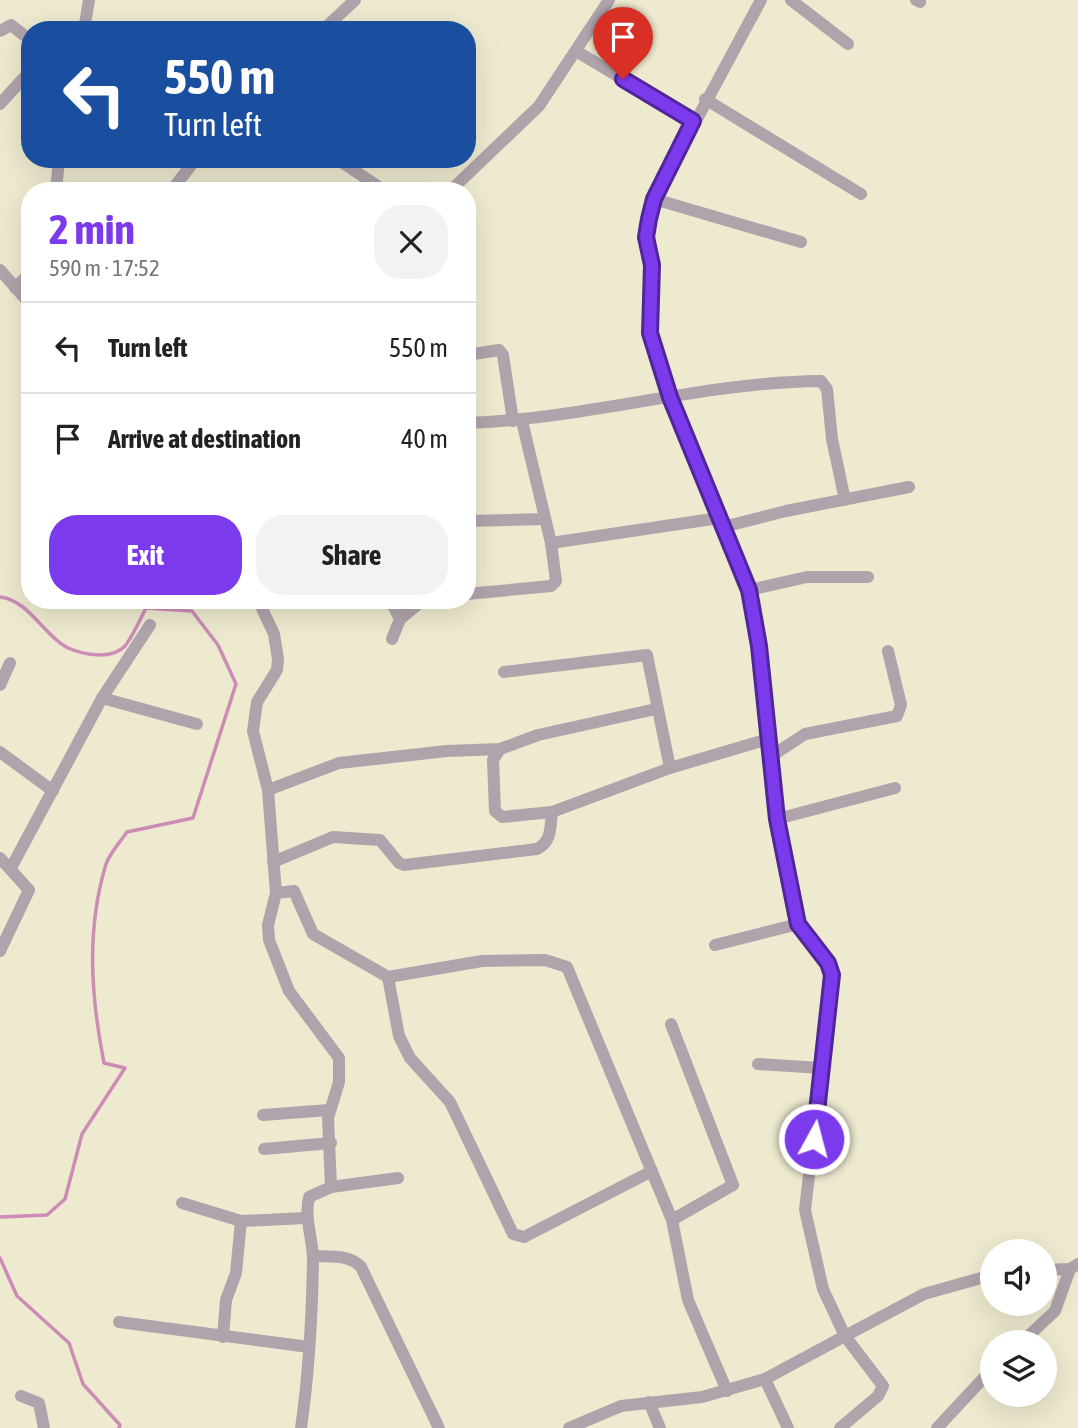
<!DOCTYPE html>
<html lang="en">
<head>
<meta charset="utf-8">
<style>
  :root { --surface:#fff; --page:#f2f2f2; --text:#222; --muted:#767676; --line:#e0e0e0; --accent:#7c3aed }
  body { margin:0; font-family:"Asap Condensed",sans-serif; background:var(--page); color:var(--text); height:100vh; display:flex; flex-direction:column; font-size:26px; white-space:nowrap }
  * { box-sizing:border-box; margin:0 }
  p { font-size:23px; color:var(--muted) }
  .icon { flex:none; width:38px; height:38px; fill:none; stroke:currentColor; stroke-width:2; stroke-linecap:round; stroke-linejoin:round }
  .map { position:relative; flex:1; overflow:hidden }
  .details { position:absolute; left:21px; top:182px; width:455px; height:427px; display:flex; flex-direction:column; background:var(--surface); border-radius:28px; box-shadow:0 7px 28px #0002 }
  .details>* { flex:none }
  .top-card { position:absolute; left:21px; top:21px; width:455px; height:147px; border-radius:28px; box-shadow:0 7px 28px #0002; background:#1a4fa0; color:#fff; overflow:hidden }
  .controls { position:absolute; left:980px; top:1239px; display:grid; gap:14px }
  .controls a { display:grid; place-items:center; width:77px; height:77px; border-radius:50%; background:var(--surface); box-shadow:0 7px 28px #0002; font-size:35px }
  .pin { position:absolute; display:grid; place-items:center; width:60px; height:60px; color:#fff; margin:-72px -30px; border-radius:50% 50% 50% 0; rotate:-45deg; box-shadow:0 0 7px #0007 }
  .pin .icon { rotate:45deg }
  .me { position:absolute; width:77px; margin:-38px; rotate:7deg; stroke-linejoin:round; filter:drop-shadow(0 0 5px #0008) }
  .turn { display:flex; align-items:center; gap:24px; height:147px; padding:0 28px; font-size:32px }
  .turn .icon { width:91px; height:91px; stroke-width:2.5 }
  .turn b { display:block; font-size:49px; line-height:60px }
  .round { display:grid; place-items:center; flex:none; width:74px; height:74px; border-radius:28px; background:var(--page) }
  .overview { display:flex; align-items:center; justify-content:space-between; height:119px; padding:0 28px }
  h1 { font-size:42px; font-weight:700; line-height:52px; color:var(--accent) }
  .button { display:flex; gap:14px; margin-top:auto; padding:14px 28px }
  .button a { flex:1; height:80px; border-radius:28px; background:var(--accent); color:#fff; font-size:28px; font-weight:700; line-height:80px; text-align:center }
  .button a+a { background:var(--page); color:var(--text) }
  ul { padding:0; list-style:none }
  li { display:flex; align-items:center; gap:21px; height:91px; padding:0 28px; border-top:2px solid var(--line) }
  li div { flex:1 }
  li b { display:block; font-size:26px }
  li em { font-style:normal }
  .map>svg:first-child { display:block }
  .lines { fill:none; stroke-linecap:round; stroke-linejoin:round }
  .stream { stroke:#cc8cb6; stroke-width:3.5 }
  .minor { stroke:#afa4ab; stroke-width:12 }
  .route-casing { stroke:#51269a; stroke-width:18 }
  .route { stroke:#7c3aed; stroke-width:12 }
</style>
</head>
<body>
<div class="map">
<svg width="1078" height="1428" viewBox="0 0 1078 1428">
  <rect width="100%" height="100%" fill="#eeeacf"/>
  <g class="lines">
    <g class="stream">
      <path d="M0 597C29 600 44 636 68 648 84 655 112 660 125 646 133 636 140 620 146 608L192 611 218 645 236 684 193 818 127 832C120 842 110 853 106 864 86 930 91 997 104 1063L125 1068 82 1134 65 1199 47 1215 0 1217"/>
      <path d="M0 1258 17 1296 69 1343 83 1384 120 1425 119 1428"/>
    </g>
    <g class="minor">
      <path d="M791 0 848 44"/>
      <path d="M916 0 920 2"/>
      <path d="M84 30 89 0"/>
      <path d="M323 30 355 0"/>
      <path d="M0 31 11 25 30 40"/>
      <path d="M576 51 693 121"/>
      <path d="M705 99 861 194"/>
      <path d="M0 104 30 71"/>
      <path d="M337 159 385 191"/>
      <path d="M56 191 59 159"/>
      <path d="M171 191 196 159"/>
      <path d="M450 191 539 106 609 0"/>
      <path d="M654 199 801 242"/>
      <path d="M0 270 30 304"/>
      <path d="M15 288 30 273"/>
      <path d="M467 355 499 350 503 355 513 421"/>
      <path d="M467 423C586 419 703 382 821 381L827 389 832 439 845 500"/>
      <path d="M467 521 544 519"/>
      <path d="M723 527 786 511 909 487"/>
      <path d="M551 543 719 518"/>
      <path d="M749 590 807 577H868"/>
      <path d="M467 594 551 586 556 581 551 543 522 421"/>
      <path d="M258 600 274 634 278 659 277 670 257 702 253 731 268 790 276 893 268 925 269 940 289 991 339 1058V1082L328 1118 331 1187 309 1197C304 1220 313 1238 313 1261 312 1316 309 1373 301 1428"/>
      <path d="M390 600 400 619"/>
      <path d="M392 639 400 619 423 600"/>
      <path d="M504 672 647 655 670 768"/>
      <path d="M0 685 10 663"/>
      <path d="M102 698 197 724"/>
      <path d="M500 749 493 760 495 811 502 817 552 812 670 768 768 739"/>
      <path d="M0 752 53 791"/>
      <path d="M770 757 805 734 897 716 901 705 888 651"/>
      <path d="M268 790 339 763 447 751 500 749 538 735 656 709"/>
      <path d="M777 819 895 788"/>
      <path d="M0 858 29 890 0 951"/>
      <path d="M273 862 333 837 380 840 399 863 404 865 537 849C552 841 550 828 552 812"/>
      <path d="M11 868 102 698 150 625"/>
      <path d="M276 893 294 891 313 934 388 977 482 961 545 960 567 967 672 1220 688 1300 727 1391"/>
      <path d="M715 945 798 924"/>
      <path d="M388 977 399 1036 410 1058 450 1102 513 1234 524 1237 652 1171"/>
      <path d="M671 1024 733 1185 672 1220"/>
      <path d="M758 1064 822 1068"/>
      <path d="M263 1115 329 1110"/>
      <path d="M264 1149 331 1143"/>
      <path d="M331 1187 398 1178"/>
      <path d="M182 1203 241 1221 306 1218"/>
      <path d="M313 1256C330 1257 350 1254 361 1267L439 1428"/>
      <path d="M1045 1270 1070 1269 1078 1264"/>
      <path d="M119 1322 309 1347"/>
      <path d="M223 1337 226 1300 236 1273 241 1221"/>
      <path d="M1022 1342 1055 1311 1070 1269"/>
      <path d="M765 1379 788 1428"/>
      <path d="M21 1396 39 1403 44 1428"/>
      <path d="M649 1402 660 1428"/>
      <path d="M569 1428 621 1406 702 1397 765 1379 845 1336 823 1289 805 1210 832 975 828 963 798 924 777 819 759 646 749 590 670 397 650 333 652 265 646 237 654 199 761 0"/>
      <path d="M840 1428 878 1396 883 1386 845 1336 924 1294 992 1275"/>
      <path d="M937 1428 992 1369"/>
    </g>
  </g>
  <g class="lines">
    <g class="route-casing">
      <path id="route" d="M623 79 693 121 654 199 649 219 646 237 652 265 650 333 670 397 749 590 759 646 777 819 798 924 828 963 832 975 814 1139"/>
    </g>
    <use href="#route" class="route"/>
  </g>
</svg>
<div class="controls">
<a><svg class="icon" aria-label="sound" viewBox="0 0 24 24"><path d="M4 9h4l5-4v14l-5-4H4zM17 9q2 3 0 6"/></svg></a>
<a><svg class="icon" aria-label="layers" viewBox="0 0 24 24"><path d="M12 4l9 5-9 5-9-5zM3 14l9 5 9-5"/></svg></a>
</div>
<div class="pin" style="left:623px;top:79px;background:#d93025"><svg class="icon" aria-label="arrive" viewBox="0 0 24 24"><path d="M6 21V4h12l-3 4 3 4H6"/></svg></div>
<svg class="me" style="left:814px;top:1139px" viewBox="-20 -20 40 40"><circle r="17" fill="#7c3aed" stroke="#fff" stroke-width="3"/><path d="M0-11L8 9 0 5-8 9z" fill="#fff"/></svg>
<div class="top-card">
<div class="turn"><svg class="icon" aria-label="left" viewBox="0 0 24 24"><path d="M17 20v-9H6M10 6l-5 5 5 5"/></svg><div><b>550 m</b>Turn left</div></div>
</div>
<section class="details">
<div class="overview"><div><h1>2 min</h1><p>590 m · 17:52</p></div><a class="round"><svg class="icon" aria-label="close" viewBox="0 0 24 24"><path d="M6 6l12 12M18 6L6 18"/></svg></a></div>
<ul>
<li><svg class="icon" aria-label="left" viewBox="0 0 24 24"><path d="M17 20v-9H6M10 6l-5 5 5 5"/></svg><div><b>Turn left</b></div><em>550 m</em></li>
<li><svg class="icon" aria-label="arrive" viewBox="0 0 24 24"><path d="M6 21V4h12l-3 4 3 4H6"/></svg><div><b>Arrive at destination</b></div><em>40 m</em></li>
</ul>
<div class="button"><a>Exit</a><a>Share</a></div>
</section>
</div>
</body>
</html>
